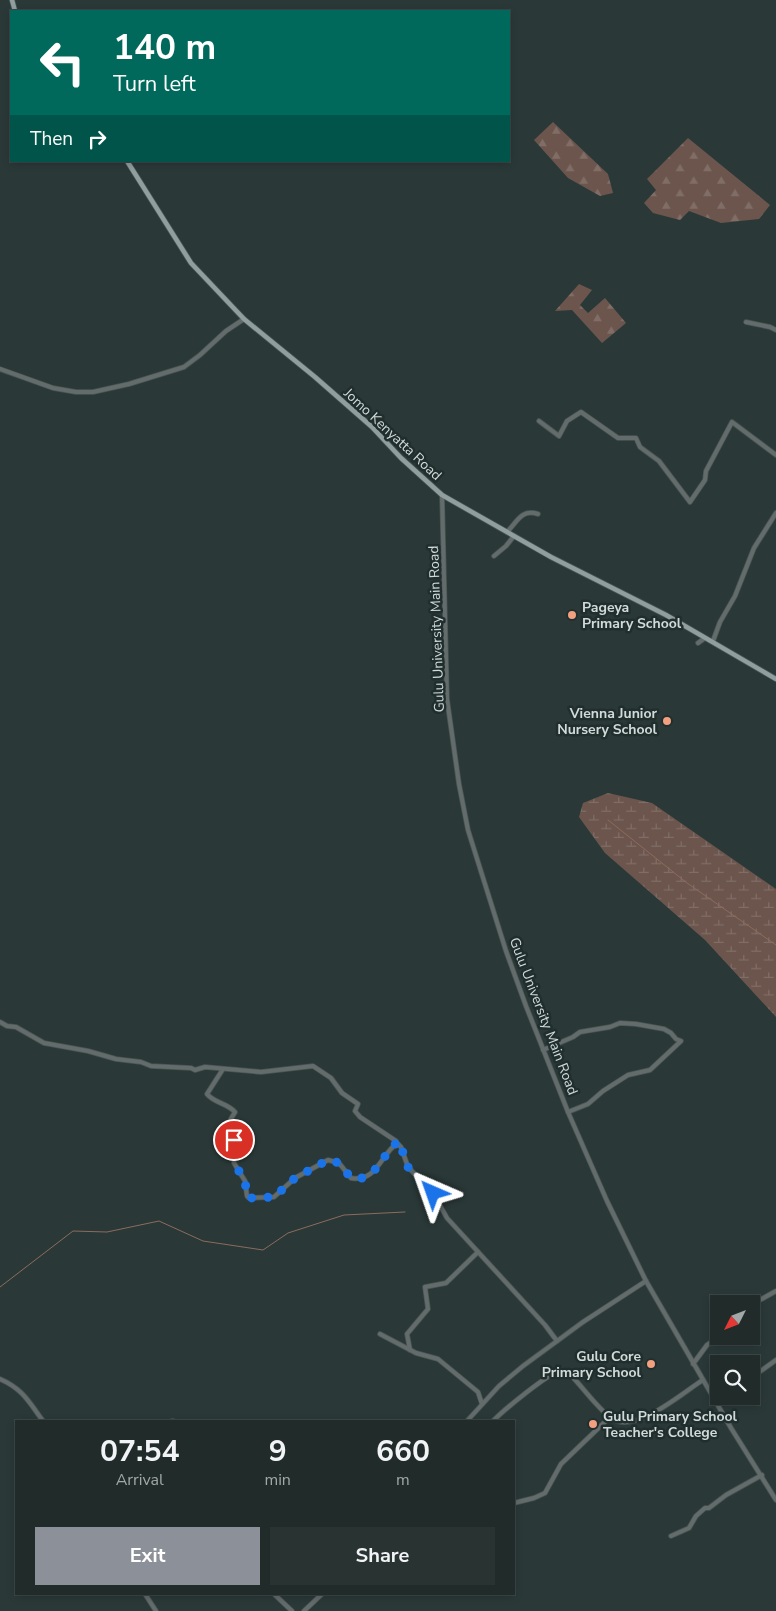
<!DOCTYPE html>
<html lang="en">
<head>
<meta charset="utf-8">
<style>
  :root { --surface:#202b2a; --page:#283332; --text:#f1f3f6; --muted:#a2a7a8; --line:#3d4747; --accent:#8c9099 }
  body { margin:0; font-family:"Nunito Sans",sans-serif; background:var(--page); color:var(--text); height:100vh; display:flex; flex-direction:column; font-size:19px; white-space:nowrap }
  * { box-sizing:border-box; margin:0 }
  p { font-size:16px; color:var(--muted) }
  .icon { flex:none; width:28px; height:28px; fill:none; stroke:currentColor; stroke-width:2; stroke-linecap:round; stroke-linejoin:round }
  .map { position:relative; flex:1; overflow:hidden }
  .panel { position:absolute; left:15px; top:1420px; width:500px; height:175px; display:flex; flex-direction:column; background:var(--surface); border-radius:0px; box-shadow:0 2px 8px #0003,0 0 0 1px var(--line) }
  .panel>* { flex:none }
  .top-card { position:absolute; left:10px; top:10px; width:500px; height:152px; border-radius:0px; box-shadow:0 2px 8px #0003,0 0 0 1px var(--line); background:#00695c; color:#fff; overflow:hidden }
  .needle { width:32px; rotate:228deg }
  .buttons { position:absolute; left:710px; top:1295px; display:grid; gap:10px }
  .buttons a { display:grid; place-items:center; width:50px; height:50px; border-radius:0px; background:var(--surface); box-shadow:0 2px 8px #0003,0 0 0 1px var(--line); font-size:25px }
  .pin { position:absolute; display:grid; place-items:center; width:42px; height:42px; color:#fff; margin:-21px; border:2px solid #fff; border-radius:50%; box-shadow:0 1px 5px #0007 }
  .me { position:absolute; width:55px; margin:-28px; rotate:317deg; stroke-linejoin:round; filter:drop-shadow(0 0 4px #0008) }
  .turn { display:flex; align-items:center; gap:18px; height:105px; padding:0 20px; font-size:22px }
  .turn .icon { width:65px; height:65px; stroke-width:2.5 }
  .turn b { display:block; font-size:35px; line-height:42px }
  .then { display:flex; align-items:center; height:48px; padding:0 20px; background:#0003; gap:10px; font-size:19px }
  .eta { display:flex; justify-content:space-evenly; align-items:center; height:85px; text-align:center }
  .eta b { font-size:30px; font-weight:700; line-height:35px }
  .primary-button { display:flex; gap:10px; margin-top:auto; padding:10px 20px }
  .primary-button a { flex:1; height:58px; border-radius:0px; background:var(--accent); color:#fff; font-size:20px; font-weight:700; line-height:58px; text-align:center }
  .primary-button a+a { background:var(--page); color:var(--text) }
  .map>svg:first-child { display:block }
  .forest { fill:url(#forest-firs) }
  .wetland { fill:url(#wetland-marsh) }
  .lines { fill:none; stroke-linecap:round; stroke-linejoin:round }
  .stream { stroke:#8d6b5d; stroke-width:1 }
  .minor-casing { stroke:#485655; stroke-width:5.5 }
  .major-casing { stroke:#485655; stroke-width:6 }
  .minor { stroke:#646b6b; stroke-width:4 }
  .major { stroke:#909f9e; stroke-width:4.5 }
  .route { stroke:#1a73e8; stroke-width:9; stroke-dasharray:0 16.2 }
  .poi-dot { fill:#f2a080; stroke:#202f2e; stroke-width:2 }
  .labels { text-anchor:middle; stroke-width:5; stroke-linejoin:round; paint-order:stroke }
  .street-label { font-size:14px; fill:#d1dad9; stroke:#202f2e }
  .poi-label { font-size:14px; font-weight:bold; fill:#d1dad9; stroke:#202f2e; text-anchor:start }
</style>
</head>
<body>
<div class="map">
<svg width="776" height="1611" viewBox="0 0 776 1611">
  <defs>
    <pattern id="forest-firs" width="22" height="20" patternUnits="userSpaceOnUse" patternTransform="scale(1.25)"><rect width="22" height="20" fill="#6c554d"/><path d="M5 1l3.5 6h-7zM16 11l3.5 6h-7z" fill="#806d66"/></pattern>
    <pattern id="wetland-marsh" width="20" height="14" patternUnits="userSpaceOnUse" patternTransform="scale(1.25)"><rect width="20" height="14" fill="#6c554d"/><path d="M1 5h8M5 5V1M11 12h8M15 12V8" fill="none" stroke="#806d66"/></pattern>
  </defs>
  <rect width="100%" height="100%" fill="#2a3938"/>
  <g class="forest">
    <path d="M553 122 608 174 613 193 600 196 568 178 534 140Z"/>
    <path d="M688 138 770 205 759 219 721 223 689 211 680 220 653 213 644 203 656 190 647 179Z"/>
    <path d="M579 284 592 290 580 305 588 313 605 298 626 323 602 343 572 310 555 311Z"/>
  </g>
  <path class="wetland" d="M608 793 652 803 776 889V1017L705 940 605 853 579 817 583 803Z"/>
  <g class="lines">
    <g class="stream">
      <path d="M608 820 687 883 776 945"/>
      <path d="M0 1287 73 1231 107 1232 159 1221 203 1241 263 1250 288 1233 344 1215 405 1212"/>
    </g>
    <g class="minor-casing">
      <g id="minor">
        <path d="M746 322 770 327 776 330"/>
        <path d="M0 369 53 388 76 392H93L129 384 184 367 200 355 226 331 244 319"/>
        <path d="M539 421 559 436 567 421 581 412 618 438H636L640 447 659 461 690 502 705 480 706 471 732 422 776 455"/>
        <path d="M442 495 447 699 459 784 468 830 506 951 526 1006 568 1112 607 1201 646 1281 731 1428 776 1500"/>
        <path d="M507 532C518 521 521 509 538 514"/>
        <path d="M494 556 506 546 514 536"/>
        <path d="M713 641 720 622 735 596 754 548 776 513"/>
        <path d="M698 643 705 638"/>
        <path d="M0 1022 7 1026 16 1027 44 1043 88 1051 116 1059 141 1062 151 1066 191 1068 195 1070 205 1067 261 1072 313 1066 331 1078 342 1093 358 1104 355 1111 360 1117 396 1141 395 1145C381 1156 375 1183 351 1178L339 1163 328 1160 295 1178 274 1197 249 1198 247 1196 245 1181 234 1163V1142L229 1129 228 1124 235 1112C227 1103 214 1103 207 1094L223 1069"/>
        <path d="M543 1050 573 1037 580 1032 610 1027 620 1023 636 1024 664 1029 671 1033 676 1039 681 1041 650 1070 628 1075 603 1091 588 1104 568 1112"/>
        <path d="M396 1142 401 1147 408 1167 433 1193 447 1218 545 1325 557 1341"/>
        <path d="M751 1305 776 1291"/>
        <path d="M380 1334 416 1353 438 1359 478 1392 482 1404"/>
        <path d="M410 1350 407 1334 428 1309 425 1287 446 1283 478 1252"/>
        <path d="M693 1364 707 1345 720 1336"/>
        <path d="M751 1378 776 1360"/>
        <path d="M0 1379C23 1389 29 1402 43 1421"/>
        <path d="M172 1421H173"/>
        <path d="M467 1421 499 1386 523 1366 583 1322 646 1281"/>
        <path d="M493 1421C505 1409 546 1375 561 1370L568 1372C582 1386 596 1407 611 1418 634 1436 683 1392 703 1380"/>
        <path d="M514 1503 534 1498 545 1493 561 1464 610 1417"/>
        <path d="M671 1536 689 1528 696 1516 705 1508H709L726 1495 762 1475"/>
        <path d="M145 1594 156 1611"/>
        <path d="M274 1594 292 1611"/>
        <path d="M304 1611 322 1594"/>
      </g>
    </g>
    <g class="major-casing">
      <g id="major">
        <path d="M12 0 15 11"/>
        <path d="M127 161 191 263 244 319 315 377 372 427 401 458 442 495 551 557 666 615 776 679"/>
      </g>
    </g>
    <use href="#minor" class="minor"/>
    <use href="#major" class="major"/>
  </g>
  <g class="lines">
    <path class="route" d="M234 1140V1163L245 1181 247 1196 249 1198 274 1197 295 1178 328 1160 339 1163 351 1178C375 1183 381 1156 395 1145L396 1141 401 1147 408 1167 433 1193"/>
  </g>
  <g class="poi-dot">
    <circle cx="572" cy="615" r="5"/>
    <circle cx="667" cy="721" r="5"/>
    <circle cx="651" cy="1364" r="5"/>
    <circle cx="593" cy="1424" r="5"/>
  </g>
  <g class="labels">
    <g class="street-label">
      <text transform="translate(393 434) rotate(43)" y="5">Jomo Kenyatta Road</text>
      <text transform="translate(436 629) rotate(-92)" y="5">Gulu University Main Road</text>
      <text transform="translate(544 1016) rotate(69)" y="5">Gulu University Main Road</text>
    </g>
    <g class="poi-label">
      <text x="582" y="612">Pageya<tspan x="582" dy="16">Primary School</tspan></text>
      <text x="657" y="718" text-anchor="end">Vienna Junior<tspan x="657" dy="16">Nursery School</tspan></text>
      <text x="641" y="1361" text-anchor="end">Gulu Core<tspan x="641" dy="16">Primary School</tspan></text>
      <text x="603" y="1421">Gulu Primary School<tspan x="603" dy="16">Teacher's College</tspan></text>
    </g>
  </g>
</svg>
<div class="buttons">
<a><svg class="needle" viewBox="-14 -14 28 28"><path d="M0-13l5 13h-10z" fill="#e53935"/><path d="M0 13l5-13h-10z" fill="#a2a7a8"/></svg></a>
<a><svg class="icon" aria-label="search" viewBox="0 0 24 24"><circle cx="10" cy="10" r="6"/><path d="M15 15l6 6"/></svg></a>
</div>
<div class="pin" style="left:234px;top:1140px;background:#d93025"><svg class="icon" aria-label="arrive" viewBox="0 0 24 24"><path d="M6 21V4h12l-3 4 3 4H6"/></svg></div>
<svg class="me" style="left:433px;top:1193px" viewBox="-20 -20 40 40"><path d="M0-17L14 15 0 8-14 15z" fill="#1a73e8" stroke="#fff" stroke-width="4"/></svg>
<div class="top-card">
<div class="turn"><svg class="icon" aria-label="left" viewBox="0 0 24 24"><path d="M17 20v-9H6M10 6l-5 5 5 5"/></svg><div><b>140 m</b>Turn left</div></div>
<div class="then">Then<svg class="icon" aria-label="right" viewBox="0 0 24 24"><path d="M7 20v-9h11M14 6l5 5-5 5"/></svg></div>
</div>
<section class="panel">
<div class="eta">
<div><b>07:54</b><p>Arrival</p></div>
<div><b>9</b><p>min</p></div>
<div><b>660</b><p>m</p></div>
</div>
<div class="primary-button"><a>Exit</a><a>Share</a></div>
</section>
</div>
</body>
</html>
